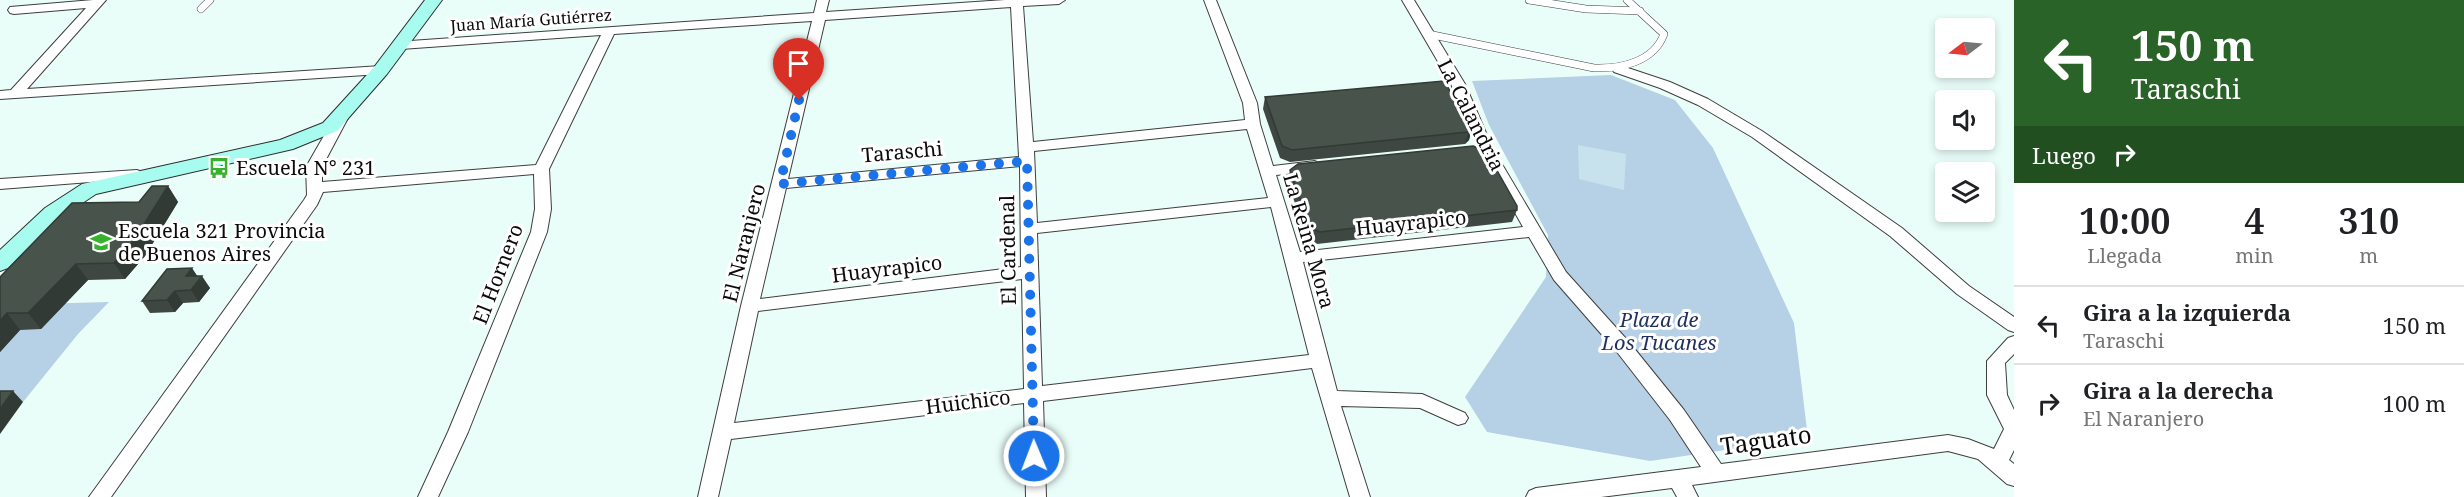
<!DOCTYPE html>
<html lang="es">
<head>
<meta charset="utf-8">
<style>
	body { margin:0; font-family:"Noto Serif",serif; background:#f2f2f2; color:#202124; height:100vh; display:flex; flex-direction:column; font-size:22px; white-space:nowrap }
	* { box-sizing:border-box; margin:0 }
	p { font-size:20px; color:#757577 }
	.icon { flex:none; width:33px; height:33px; fill:none; stroke:currentColor; stroke-width:2; stroke-linecap:round; stroke-linejoin:round }
	.map { position:relative; flex:1; overflow:hidden }
	.side { display:flex; flex-direction:column; background:#fff; width:450px }
	.side>* { flex:none }
	.banner { background:#2a6327; color:#fff; overflow:hidden }
	.needle { width:39px; rotate:254deg }
	.fabs { position:absolute; left:1935px; top:18px; display:grid; gap:12px }
	.fabs a { display:grid; place-items:center; width:60px; height:60px; border-radius:6px; background:#fff; box-shadow:0 3px 9px #0003; font-size:30px }
	.pin { position:absolute; display:grid; place-items:center; width:51px; height:51px; color:#fff; margin:-62px -26px; border-radius:50% 50% 50% 0; rotate:-45deg; box-shadow:0 0 6px #0007 }
	.pin .icon { rotate:45deg }
	.me { position:absolute; width:66px; margin:-33px; rotate:359deg; stroke-linejoin:round; filter:drop-shadow(0 0 4px #0008) }
	.turn { display:flex; align-items:center; gap:21px; height:126px; padding:0 18px; font-size:27px }
	.turn .icon { width:78px; height:78px; stroke-width:2.5 }
	.turn b { display:block; font-size:42px; line-height:51px }
	.then { display:flex; align-items:center; height:57px; padding:0 18px; background:#0003; gap:12px; font-size:22px }
	.eta { display:flex; justify-content:space-evenly; align-items:center; height:102px; text-align:center }
	.eta b { font-size:36px; font-weight:600; line-height:42px }
	ul { padding:0; list-style:none }
	li { display:flex; align-items:center; gap:18px; height:78px; padding:0 18px; border-top:2px solid #e0e0e0 }
	li div { flex:1 }
	li b { display:block; font-size:22px }
	li em { font-style:normal }
	main { display:flex; flex:1; min-height:0 }
	.map>svg:first-child { display:block }
</style>
</head>
<body>
<main>
<div class="map">
<svg width="2014" height="497" viewBox="0 0 2014 497">
	<rect width="100%" height="100%" fill="#eafef9"/>
	<!-- green -->
	<g fill="#b6d0e6">
		<polygon points="1611,75 1675,100 1713,148 1794,323 1808,438 1650,461 1487,432 1465,397 1546,277 1548,235 1489,125 1472,81"/>
		<polygon points="109,302 78,334 23,402 0,402 0,349 34,304"/>
	</g>
	<!-- pitch -->
	<polygon fill="#c7e2ed" points="1578,145 1626,154 1624,190 1579,179"/>
	<g fill="none" stroke-linecap="round" stroke-linejoin="round">
		<defs>
			<g id="lane">
				<polyline points="1529,0 1586,9 1640,11"/>
				<polyline points="201,9 210,0"/>
				<path d="M1428,34L1594,68C1620,69 1654,62 1664,34L1627,0"/>
			</g>
			<g id="street">
				<polygon points="93,0 106,0 27,89 381,66 388,70 381,74 0,99 0,91 11,90 86,8 14,14 10,13 8,10 10,7"/>
				<path d="M817,0H829L826,12L1005,0H1065L1059,4L1023,6L1033,142L1245,120L1243,103L1204,0H1216L1257,103L1260,124L1273,166L1315,161L1323,166L1315,171L1276,175L1300,252L1523,227L1479,149L1451,84L1402,0H1414L1465,84L1493,149L1566,272L1629,342L1684,410L1721,464L1948,435L1968,439L1994,449L2004,429L1987,395V361L2008,338L2014,336V354L2005,363L2007,395L2014,410V450L2009,460L2014,464V486L2007,484L1978,459L1948,451L1692,485L1698,497H1677L1672,488L1601,497H1526L1529,491L1536,488L1701,467L1670,420L1617,352L1554,280L1529,237L1303,262L1337,391L1422,394L1465,413L1468,418L1465,423L1458,425L1420,408L1341,406L1370,497H1350L1312,368L1043,401L1046,497H1026L1024,403L731,439L718,497H698L741,306L812,21L614,34L549,169L551,209L547,232L468,432L438,497H418L448,432L531,232L535,209L534,174L323,192L317,205L111,497H89L304,200L307,195L306,167L337,113L342,112L349,116L322,167V182L536,165L601,35L401,49L396,48L394,45L396,42L814,13ZM1011,7L1019,157L788,179L825,20ZM1247,129L1268,198L1037,223L1034,151ZM1020,166L1021,267L760,299L786,188ZM1271,207L1309,355L1042,386L1037,233ZM1022,279L1024,389L734,423L758,311Z"/>
				<polygon points="1619,65 1670,82 1708,99 1762,131 1902,228 1969,286 2014,317 2014,332 2008,330 1957,294 1890,236 1752,137 1698,105 1660,88 1614,72 1612,69 1614,66"/>
				<polygon points="137,170 142,172 145,175 142,178 0,189 0,179"/>
			</g>
			<polygon id="secondary" points="425,0 442,0 387,74 337,131 293,149 96,194 60,218 8,268 0,271 0,250 45,208 82,184 280,140 323,123 375,66"/>
		</defs>
		<!-- lane casing -->
		<use href="#lane" stroke="#3e3e3e" stroke-width="8"/>
		<!-- street casing -->
		<use href="#street" stroke="#3e3e3e" stroke-width="2"/>
		<!-- secondary casing -->
		<use href="#secondary" stroke="#2d2d2d" stroke-width="2"/>
		<!-- lane -->
		<use href="#lane" stroke="#fff" stroke-width="7"/>
		<!-- street -->
		<use href="#street" fill="#fff" fill-rule="evenodd"/>
		<!-- secondary -->
		<use href="#secondary" fill="#a8fbef" fill-rule="evenodd"/>
	</g>
	<!-- wall -->
	<g fill="#3e4741">
		<polygon points="1265,97 1472,128 1469,140 1465,144 1290,162 1280,158 1263,109"/>
		<polygon points="1290,170 1517,210 1512,222 1317,244 1307,240 1288,182"/>
		<polygon points="168,186 178,202 145,256 125,279 88,280 41,329 20,330 0,352 0,277"/>
		<polygon points="197,276 210,288 199,302 183,303 175,312 150,313 142,301"/>
	</g>
	<!-- shaded-wall -->
	<g fill="#323a35">
		<polygon points="1472,128 1469,140 1465,144 1468,132"/>
		<polygon points="168,186 178,202 145,256 125,279 114,263"/>
		<polygon points="76,264 88,280 41,329 28,313"/>
		<polygon points="192,268 200,280 202,276 210,288 199,302 191,290 186,276"/>
		<polygon points="175,291 183,303 175,312 167,300"/>
		<polygon points="7,313 20,330 0,352 0,321"/>
		<polygon points="13,391 23,402 0,434 0,409"/>
	</g>
	<!-- building -->
	<g fill="#48534c" stroke="#323a35" stroke-width="1.5">
		<polygon points="1444,81 1472,128 1468,132 1292,150 1282,146 1265,97"/>
		<polygon points="1473,146 1486,151 1517,206 1517,210 1320,232 1310,228 1290,170 1298,164"/>
		<polygon points="152,186 168,186 134,240 114,263 76,264 28,313 7,313 0,321 0,277 72,203 139,202"/>
		<polygon points="192,268 186,276 202,276 191,290 175,291 167,300 142,301 167,269"/>
		<polygon points="0,391 13,391 0,409"/>
	</g>
	<g fill="none" stroke-linecap="round" stroke-linejoin="round">
		<!-- route -->
		<polyline stroke="#1a73e8" stroke-width="10" stroke-dasharray="0 18" points="799,100 780,184 1027,161 1034,456"/>
	</g>
	<!-- icons -->
	<defs>
		<symbol id="bus-bare" viewBox="-9 -9 18 18"><path d="M-5-6H5V4H4V6H2V4H-2V6H-4V4H-5ZM-3.5-4V0h7V-4ZM-3.5 1.2v1.5H-2V1.2ZM2 1.2v1.5H3.5V1.2Z" fill="#36b32b" stroke="#fff" stroke-width="2.5" paint-order="stroke"/></symbol>
		<symbol id="school-bare" viewBox="-9 -9 18 18"><path d="M0-5L7-2L0 1L-7-2ZM-4 1L0 2.5L4 1V4Q0 6-4 4Z" fill="#36b32b" stroke="#fff" stroke-width="2.5" paint-order="stroke"/></symbol>
	</defs>
	<g fill-rule="evenodd">
		<use href="#bus-bare" x="204" y="153" width="30" height="30"/>
		<use href="#school-bare" x="86" y="227" width="30" height="30"/>
	</g>
	<g text-anchor="middle" stroke-width="6" stroke-linejoin="round" paint-order="stroke">
		<!-- far-street labels -->
		<g font-size="16" fill="#0b0b0b" stroke="#fff">
			<text transform="translate(531 20) rotate(-4)" y="6">Juan María Gutiérrez</text>
		</g>
		<!-- street labels -->
		<g font-size="20" fill="#0b0b0b" stroke="#fff">
			<text transform="translate(1471 115) rotate(63)" y="7">La Calandria</text>
			<text transform="translate(902 152) rotate(-5)" y="7">Taraschi</text>
			<text transform="translate(1411 223) rotate(-6)" y="7">Huayrapico</text>
			<text transform="translate(1309 241) rotate(74)" y="7">La Reina Mora</text>
			<text transform="translate(744 243) rotate(-76)" y="7">El Naranjero</text>
			<text transform="translate(1008 250) rotate(-91)" y="7">El Cardenal</text>
			<text transform="translate(887 269) rotate(-7)" y="7">Huayrapico</text>
			<text transform="translate(498 274) rotate(-69)" y="7">El Hornero</text>
			<text transform="translate(968 402) rotate(-7)" y="7">Huichico</text>
		</g>
		<!-- poi labels -->
		<g font-size="20" fill="#0b0b0b" stroke="#fff" text-anchor="start">
			<text x="236" y="175">Escuela N° 231</text>
			<text x="118" y="238">Escuela 321 Provincia<tspan x="118" dy="23">de Buenos Aires</tspan></text>
		</g>
		<!-- park labels -->
		<g font-size="20" font-style="italic" fill="#1f2f5e" stroke="#fff">
			<text x="1659" y="327">Plaza de<tspan x="1659" dy="23">Los Tucanes</tspan></text>
		</g>
		<!-- near-street labels -->
		<g font-size="24" fill="#0b0b0b" stroke="#fff">
			<text transform="translate(1766 441) rotate(-8)" y="8">Taguato</text>
		</g>
	</g>
</svg>
<div class="fabs">
<a><svg class="needle" viewBox="-14 -14 28 28"><path d="M0-13l5 13h-10z" fill="#e53935"/><path d="M0 13l5-13h-10z" fill="#757577"/></svg></a>
<a><svg class="icon" aria-label="sound" viewBox="0 0 24 24"><path d="M4 9h4l5-4v14l-5-4H4zM17 9q2 3 0 6"/></svg></a>
<a><svg class="icon" aria-label="layers" viewBox="0 0 24 24"><path d="M12 4l9 5-9 5-9-5zM3 14l9 5 9-5"/></svg></a>
</div>
<div class="pin" style="left:799px;top:100px;background:#d93025"><svg class="icon" aria-label="arrive" viewBox="0 0 24 24"><path d="M6 21V4h12l-3 4 3 4H6"/></svg></div>
<svg class="me" style="left:1034px;top:456px" viewBox="-20 -20 40 40"><circle r="17" fill="#1a73e8" stroke="#fff" stroke-width="3"/><path d="M0-11L8 9 0 5-8 9z" fill="#fff"/></svg>
</div>
<section class="side">
<div class="banner">
<div class="turn"><svg class="icon" aria-label="left" viewBox="0 0 24 24"><path d="M17 20v-9H6M10 6l-5 5 5 5"/></svg><div><b>150 m</b>Taraschi</div></div>
<div class="then">Luego<svg class="icon" aria-label="right" viewBox="0 0 24 24"><path d="M7 20v-9h11M14 6l5 5-5 5"/></svg></div>
</div>
<div class="eta">
<div><b>10:00</b><p>Llegada</p></div>
<div><b>4</b><p>min</p></div>
<div><b>310</b><p>m</p></div>
</div>
<ul>
<li><svg class="icon" aria-label="left" viewBox="0 0 24 24"><path d="M17 20v-9H6M10 6l-5 5 5 5"/></svg><div><b>Gira a la izquierda</b><p>Taraschi</p></div><em>150 m</em></li>
<li><svg class="icon" aria-label="right" viewBox="0 0 24 24"><path d="M7 20v-9h11M14 6l5 5-5 5"/></svg><div><b>Gira a la derecha</b><p>El Naranjero</p></div><em>100 m</em></li>
</ul>
</section>
</main>
</body>
</html>
